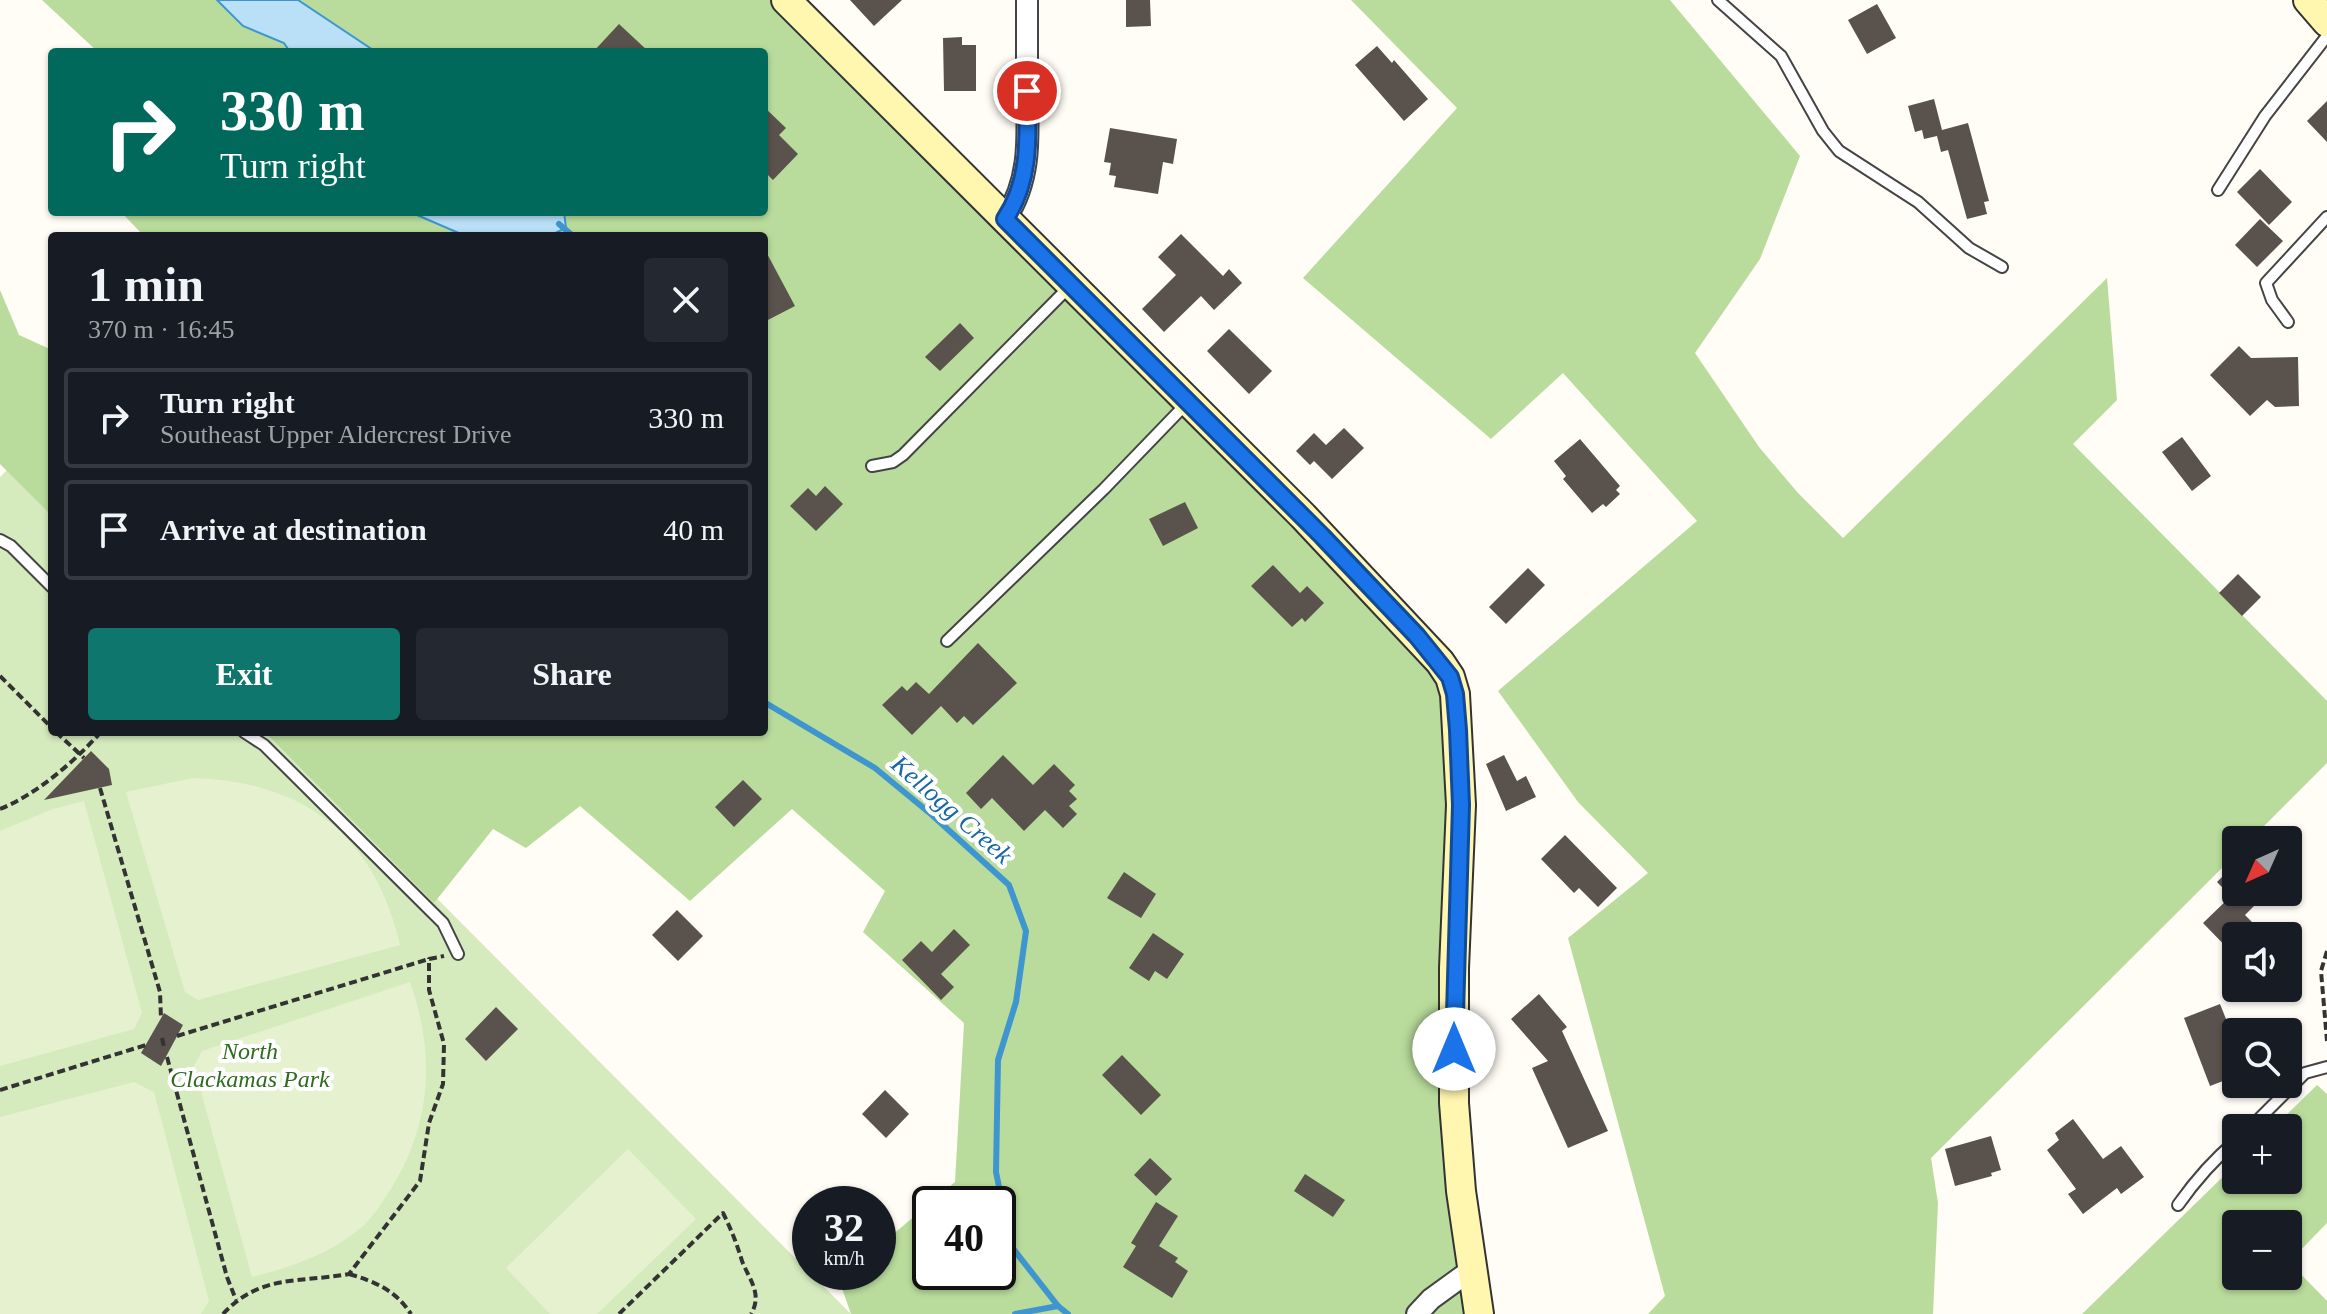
<!DOCTYPE html>
<html lang="en">
<head>
<meta charset="utf-8">
<style>
	body { margin:0; font-family:Georgia,serif; background:#242831; color:#f1f3f6; height:100vh; display:flex; flex-direction:column; font-size:30px; white-space:nowrap }
	* { box-sizing:border-box; margin:0 }
	p { font-size:26px; color:#9ea1a6 }
	.icon { flex:none; width:44px; height:44px; fill:none; stroke:currentColor; stroke-width:2; stroke-linecap:round; stroke-linejoin:round }
	.map { position:relative; flex:1; overflow:hidden }
	.side { position:absolute; left:48px; top:232px; width:720px; height:504px; display:flex; flex-direction:column; background:#171b24; border-radius:8px; box-shadow:0 2px 6px #0004 }
	.side>* { flex:none }
	.guide { position:absolute; left:48px; top:48px; width:720px; height:168px; border-radius:8px; box-shadow:0 2px 6px #0004; background:#00695c; color:#fff; overflow:hidden }
	.needle { width:52px; rotate:225deg }
	.buttons { position:absolute; left:2222px; top:826px; display:grid; gap:16px }
	.buttons a { display:grid; place-items:center; width:80px; height:80px; border-radius:8px; background:#171b24; box-shadow:0 2px 6px #0004; font-size:40px }
	.speed { position:absolute; left:792px; top:1186px; display:flex; gap:16px; font-size:40px; font-weight:700; text-align:center }
	.speed>* { display:grid; place-content:center; width:104px; height:104px; border-radius:50%; background:#171b24; box-shadow:0 2px 6px #0004; line-height:1 }
	.speed small { font-size:20px; font-weight:400 }
	.speed .limit { border:4px solid #111; border-radius:12px; background:#fff; color:#111 }
	.pin { position:absolute; display:grid; place-items:center; width:68px; height:68px; color:#fff; margin:-34px; border:4px solid #fff; border-radius:50%; box-shadow:0 2px 8px #0007 }
	.me { position:absolute; width:88px; margin:-44px; rotate:0deg; stroke-linejoin:round; filter:drop-shadow(0 0 6px #0008) }
	.turn { display:flex; align-items:center; gap:28px; height:168px; padding:0 40px; font-size:36px }
	.turn .icon { width:104px; height:104px; stroke-width:2.5 }
	.turn b { display:block; font-size:56px; line-height:68px }
	.round { display:grid; place-items:center; flex:none; width:84px; height:84px; border-radius:8px; background:#242831 }
	.overview { display:flex; align-items:center; justify-content:space-between; height:136px; padding:0 40px }
	h1 { font-size:48px; font-weight:800; line-height:60px }
	.action { display:flex; gap:16px; margin-top:auto; padding:16px 40px }
	.action a { flex:1; height:92px; border-radius:8px; background:#0f766e; color:#fff; font-size:32px; font-weight:800; line-height:92px; text-align:center }
	.action a+a { background:#242831; color:#f1f3f6 }
	ul { padding:0; list-style:none }
	li { display:flex; align-items:center; gap:24px; height:100px; margin:0 16px 12px; padding:0 24px; border:4px solid #363941; border-radius:8px }
	li div { flex:1 }
	li b { display:block; font-size:30px }
	li em { font-style:normal }
	.map>svg:first-child { display:block }
</style>
</head>
<body>
<div class="map">
<svg width="2327" height="1314" viewBox="0 0 2327 1314">
	<rect width="100%" height="100%" fill="#fffdf5"/>
	<!-- green -->
	<polygon fill="#d5ebbd" points="8,469 52,513 52,732 271,732 851,1314 0,1314 0,477"/>
	<!-- forest -->
	<g fill="#b9dc9c" fill-rule="evenodd">
		<path d="M42,0H778L1431,662L1447,692L1444,1108L1477,1314H851L839,1280L848,1272H878V1247L955,1182L964,1023L863,932L885,891L792,809L690,901L580,806L526,848L493,829L434,903L265,732H764V236H144L121,212H764V52H98ZM930,1204H998V1272H930Z"/>
		<polygon points="1351,0 1670,0 1800,156 1760,259 1695,353 1759,447 1798,493 1843,538 2107,278 2117,400 2073,444 2327,701 2327,763 2250,840 2236,840 2236,854 1931,1158 1938,1203 1933,1314 1648,1314 1665,1296 1568,938 1648,873 1578,802 1498,691 1697,521 1563,373 1491,439 1303,278 1457,108"/>
		<polygon points="0,290 19,335 52,350 52,516 0,464"/>
		<path d="M2317,1085L2327,1094V1223L2289,1262L2327,1301V1314H2082L2236,1164V1180H2288V1128H2273ZM2236,1224H2288V1276H2236Z"/>
	</g>
	<!-- pitch -->
	<g fill="#e6f2cf">
		<path d="M193,778C305,782 374,835 400,945L198,1000L185,992L126,792Z"/>
		<polygon points="84,801 142,1013 134,1029 0,1066 0,831 53,809"/>
		<path d="M410,982C435,1053 432,1122 392,1187C383,1201 374,1216 362,1227C330,1254 292,1267 252,1277L194,1066L202,1051Z"/>
		<polygon points="134,1082 154,1092 209,1301 201,1314 0,1314 0,1117"/>
		<polygon points="628,1149 696,1219 597,1314 550,1314 506,1268"/>
	</g>
	<!-- water -->
	<g fill="#b9e0f7" stroke="#3f96cf" stroke-width="2">
		<polygon points="217,0 298,0 376,52 290,52 284,43 243,26"/>
		<polygon points="410,212 564,212 566,228 549,236 481,236 461,234"/>
	</g>
	<g fill="none" stroke-linecap="round" stroke-linejoin="round">
		<!-- stream -->
		<g stroke="#3f96cf" stroke-width="6">
			<polyline points="559,224 573,236"/>
			<polyline points="764,702 875,768 932,815 1009,885 1026,931 1016,1002 998,1060 996,1172 1011,1246 1058,1306 1068,1314"/>
			<polyline points="1015,1314 1058,1306"/>
		</g>
	</g>
	<!-- building -->
	<g fill="#5a524d">
		<polygon points="850,0 902,0 874,26"/>
		<polygon points="1126,0 1150,0 1151,26 1126,27"/>
		<polygon points="1877,4 1896,38 1867,54 1848,20"/>
		<polygon points="619,24 649,52 593,52"/>
		<polygon points="962,37 962,45 976,45 976,91 944,91 943,38"/>
		<polygon points="1377,46 1392,63 1394,60 1428,99 1404,121 1355,65"/>
		<polygon points="1934,99 1942,130 1968,123 1989,201 1984,202 1987,214 1967,219 1948,150 1941,152 1937,136 1924,139 1922,130 1915,132 1908,106"/>
		<polygon points="2327,101 2327,142 2307,121"/>
		<polygon points="764,107 786,128 779,135 798,154 773,180 764,171"/>
		<polygon points="1110,128 1177,139 1173,164 1163,162 1158,194 1114,187 1116,176 1109,175 1111,163 1104,162"/>
		<polygon points="2260,169 2292,202 2269,225 2237,192"/>
		<polygon points="2260,219 2283,241 2257,267 2235,245"/>
		<polygon points="1181,234 1223,276 1229,269 1242,283 1214,310 1201,296 1164,332 1142,309 1176,275 1158,257"/>
		<polygon points="764,248 795,306 764,322"/>
		<polygon points="960,323 974,338 940,371 925,357"/>
		<polygon points="1229,329 1272,371 1249,394 1207,351"/>
		<polygon points="2239,346 2251,358 2298,357 2299,406 2275,407 2267,400 2250,416 2210,375"/>
		<polygon points="1344,428 1364,448 1332,479 1314,461 1310,465 1296,451 1314,433 1326,445"/>
		<polygon points="2182,437 2211,476 2192,491 2162,452"/>
		<polygon points="1580,439 1620,486 1616,490 1620,494 1606,507 1603,504 1592,513 1563,479 1566,476 1554,461"/>
		<polygon points="825,486 843,504 816,531 790,506 808,488 816,496"/>
		<polygon points="1185,502 1198,528 1163,546 1149,519"/>
		<polygon points="1273,565 1300,593 1307,586 1324,603 1305,622 1302,618 1292,627 1251,586"/>
		<polygon points="1528,568 1545,585 1506,624 1489,607"/>
		<polygon points="2238,574 2261,597 2242,616 2219,593"/>
		<polygon points="978,643 1017,683 973,725 964,716 957,723 941,706 912,735 882,705 902,686 907,691 916,682 929,694"/>
		<polygon points="91,751 109,769 112,785 44,800"/>
		<polygon points="1003,755 1033,785 1054,764 1075,785 1069,791 1077,799 1069,806 1077,814 1063,828 1045,810 1024,831 992,798 981,809 966,793"/>
		<polygon points="1504,755 1517,781 1526,776 1536,797 1506,811 1486,764"/>
		<polygon points="743,780 762,799 734,827 715,807"/>
		<polygon points="1565,835 1617,888 1598,907 1579,888 1574,893 1541,859"/>
		<polygon points="2236,863 2236,892 2268,892 2245,915 2258,928 2250,936 2236,936 2236,957 2203,923 2231,896 2217,882"/>
		<polygon points="1124,872 1156,894 1141,918 1107,898"/>
		<polygon points="677,910 703,936 678,961 652,935"/>
		<polygon points="954,929 970,945 941,974 954,987 941,1000 902,960 921,941 932,952"/>
		<polygon points="1153,933 1184,954 1167,979 1155,971 1149,981 1129,968"/>
		<polygon points="1539,994 1567,1027 1562,1031 1608,1131 1568,1148 1532,1068 1548,1061 1511,1019"/>
		<polygon points="2220,1004 2236,1044 2236,1076 2210,1086 2184,1018"/>
		<polygon points="496,1007 518,1029 486,1061 465,1039"/>
		<polygon points="164,1013 183,1025 161,1066 141,1053"/>
		<polygon points="1122,1055 1161,1095 1141,1115 1102,1075"/>
		<polygon points="885,1090 909,1114 886,1138 862,1114"/>
		<polygon points="2073,1119 2103,1159 2121,1146 2144,1177 2121,1194 2117,1188 2083,1214 2068,1194 2076,1189 2047,1150 2059,1140 2055,1133"/>
		<polygon points="1991,1136 2001,1170 1991,1173 1992,1176 1955,1186 1945,1149"/>
		<polygon points="1150,1158 1172,1179 1156,1196 1134,1175"/>
		<polygon points="1305,1174 1345,1200 1333,1217 1294,1191"/>
		<polygon points="1156,1202 1178,1216 1159,1246 1178,1258 1175,1262 1188,1271 1172,1298 1123,1267 1136,1246 1131,1243"/>
	</g>
	<g fill="none" stroke-linecap="round" stroke-linejoin="round">
		<defs>
			<g id="lane">
				<polyline points="1718,0 1781,56 1823,131 1839,151 1918,202 1969,248 2002,267"/>
				<polyline points="2218,190 2265,116 2327,36"/>
				<polyline points="2288,322 2272,300 2266,283 2327,217"/>
				<polyline points="872,466 893,462 903,455 1070,286"/>
				<polyline points="0,540 11,546 52,587"/>
				<polyline points="947,641 1104,489 1187,403"/>
				<polyline points="244,732 264,745 443,923 458,954"/>
				<polyline points="2250,1128 2305,1073 2327,1067"/>
				<path d="M2178,1205C2195,1181 2213,1160 2236,1141"/>
			</g>
			<g id="street">
				<path d="M1005,219C1031,180 1028,138 1027,93C1027,62 1027,31 1027,0"/>
				<polyline points="1417,1314 1431,1299 1471,1270"/>
			</g>
			<g id="secondary">
				<polyline points="786,0 1303,516 1440,662 1450,677 1455,694 1461,805 1454,968 1454,1103 1461,1191 1479,1314"/>
				<polyline points="2308,0 2327,22"/>
			</g>
		</defs>
		<!-- lane casing -->
		<use href="#lane" stroke="#444" stroke-width="14"/>
		<!-- street casing -->
		<use href="#street" stroke="#444" stroke-width="24"/>
		<!-- secondary casing -->
		<use href="#secondary" stroke="#333" stroke-width="32"/>
		<!-- path -->
		<g stroke="#333" stroke-width="4" stroke-dasharray="8 4" stroke-linecap="butt">
			<polyline points="0,676 52,728"/>
			<polyline points="56,732 84,758"/>
			<polyline points="100,788 160,992 161,1018"/>
			<path d="M0,809C37,794 74,762 101,732"/>
			<polyline points="2327,951 2321,971 2327,1041"/>
			<polyline points="177,1036 429,959"/>
			<polyline points="162,1038 164,1047"/>
			<polyline points="167,1057 227,1277 236,1300"/>
			<polyline points="0,1090 146,1045"/>
			<path d="M349,1274C376,1282 395,1290 411,1314"/>
			<path d="M223,1314C260,1274 299,1283 349,1274L420,1181L429,1123L443,1084L444,1044L429,990V959L444,956"/>
			<path d="M619,1314L723,1213C731,1229 737,1244 742,1261C749,1279 763,1294 751,1314"/>
		</g>
		<!-- lane -->
		<use href="#lane" stroke="#fff" stroke-width="10"/>
		<!-- street -->
		<use href="#street" stroke="#fff" stroke-width="20"/>
		<!-- secondary -->
		<use href="#secondary" stroke="#fff6b0" stroke-width="28"/>
	</g>
	<g fill="none" stroke-linecap="round" stroke-linejoin="round">
		<defs>
			<path id="route" d="M1027,91C1028,136 1031,180 1005,219L1322,536L1417,636L1450,677L1455,694L1458,730L1461,805L1454,1049"/>
		</defs>
		<!-- route casing -->
		<use href="#route" stroke="#114b97" stroke-width="20"/>
		<!-- route -->
		<use href="#route" stroke="#1a73e8" stroke-width="14"/>
	</g>
	<g text-anchor="middle" stroke-width="8" stroke-linejoin="round" paint-order="stroke">
		<!-- park labels -->
		<g font-size="24" font-style="italic" fill="#2f6b1f" stroke="#fff">
			<text x="250" y="1059">North<tspan x="250" dy="28">Clackamas Park</tspan></text>
		</g>
		<!-- water labels -->
		<g font-size="26" font-style="italic" fill="#1768a6" stroke="#fff">
			<text transform="translate(952 809) rotate(41)" y="9">Kellogg Creek</text>
		</g>
	</g>
</svg>
<div class="buttons">
<a><svg class="needle" viewBox="-14 -14 28 28"><path d="M0-13l5 13h-10z" fill="#e53935"/><path d="M0 13l5-13h-10z" fill="#9ea1a6"/></svg></a>
<a><svg class="icon" aria-label="sound" viewBox="0 0 24 24"><path d="M4 9h4l5-4v14l-5-4H4zM17 9q2 3 0 6"/></svg></a>
<a><svg class="icon" aria-label="search" viewBox="0 0 24 24"><circle cx="10" cy="10" r="6"/><path d="M15 15l6 6"/></svg></a>
<a>+</a>
<a>−</a>
</div>
<div class="speed"><div>32<small>km/h</small></div><div class="limit">40</div></div>
<div class="pin" style="left:1027px;top:91px;background:#d93025"><svg class="icon" aria-label="arrive" viewBox="0 0 24 24"><path d="M6 21V4h12l-3 4 3 4H6"/></svg></div>
<svg class="me" style="left:1454px;top:1049px" viewBox="-20 -20 40 40"><circle r="19" fill="#fff"/><path d="M0-13L10 11 0 6-10 11z" fill="#1a73e8"/></svg>
<div class="guide">
<div class="turn"><svg class="icon" aria-label="right" viewBox="0 0 24 24"><path d="M7 20v-9h11M14 6l5 5-5 5"/></svg><div><b>330 m</b>Turn right</div></div>
</div>
<section class="side">
<div class="overview"><div><h1>1 min</h1><p>370 m · 16:45</p></div><a class="round"><svg class="icon" aria-label="close" viewBox="0 0 24 24"><path d="M6 6l12 12M18 6L6 18"/></svg></a></div>
<ul>
<li><svg class="icon" aria-label="right" viewBox="0 0 24 24"><path d="M7 20v-9h11M14 6l5 5-5 5"/></svg><div><b>Turn right</b><p>Southeast Upper Aldercrest Drive</p></div><em>330 m</em></li>
<li><svg class="icon" aria-label="arrive" viewBox="0 0 24 24"><path d="M6 21V4h12l-3 4 3 4H6"/></svg><div><b>Arrive at destination</b></div><em>40 m</em></li>
</ul>
<div class="action"><a>Exit</a><a>Share</a></div>
</section>
</div>
</body>
</html>
